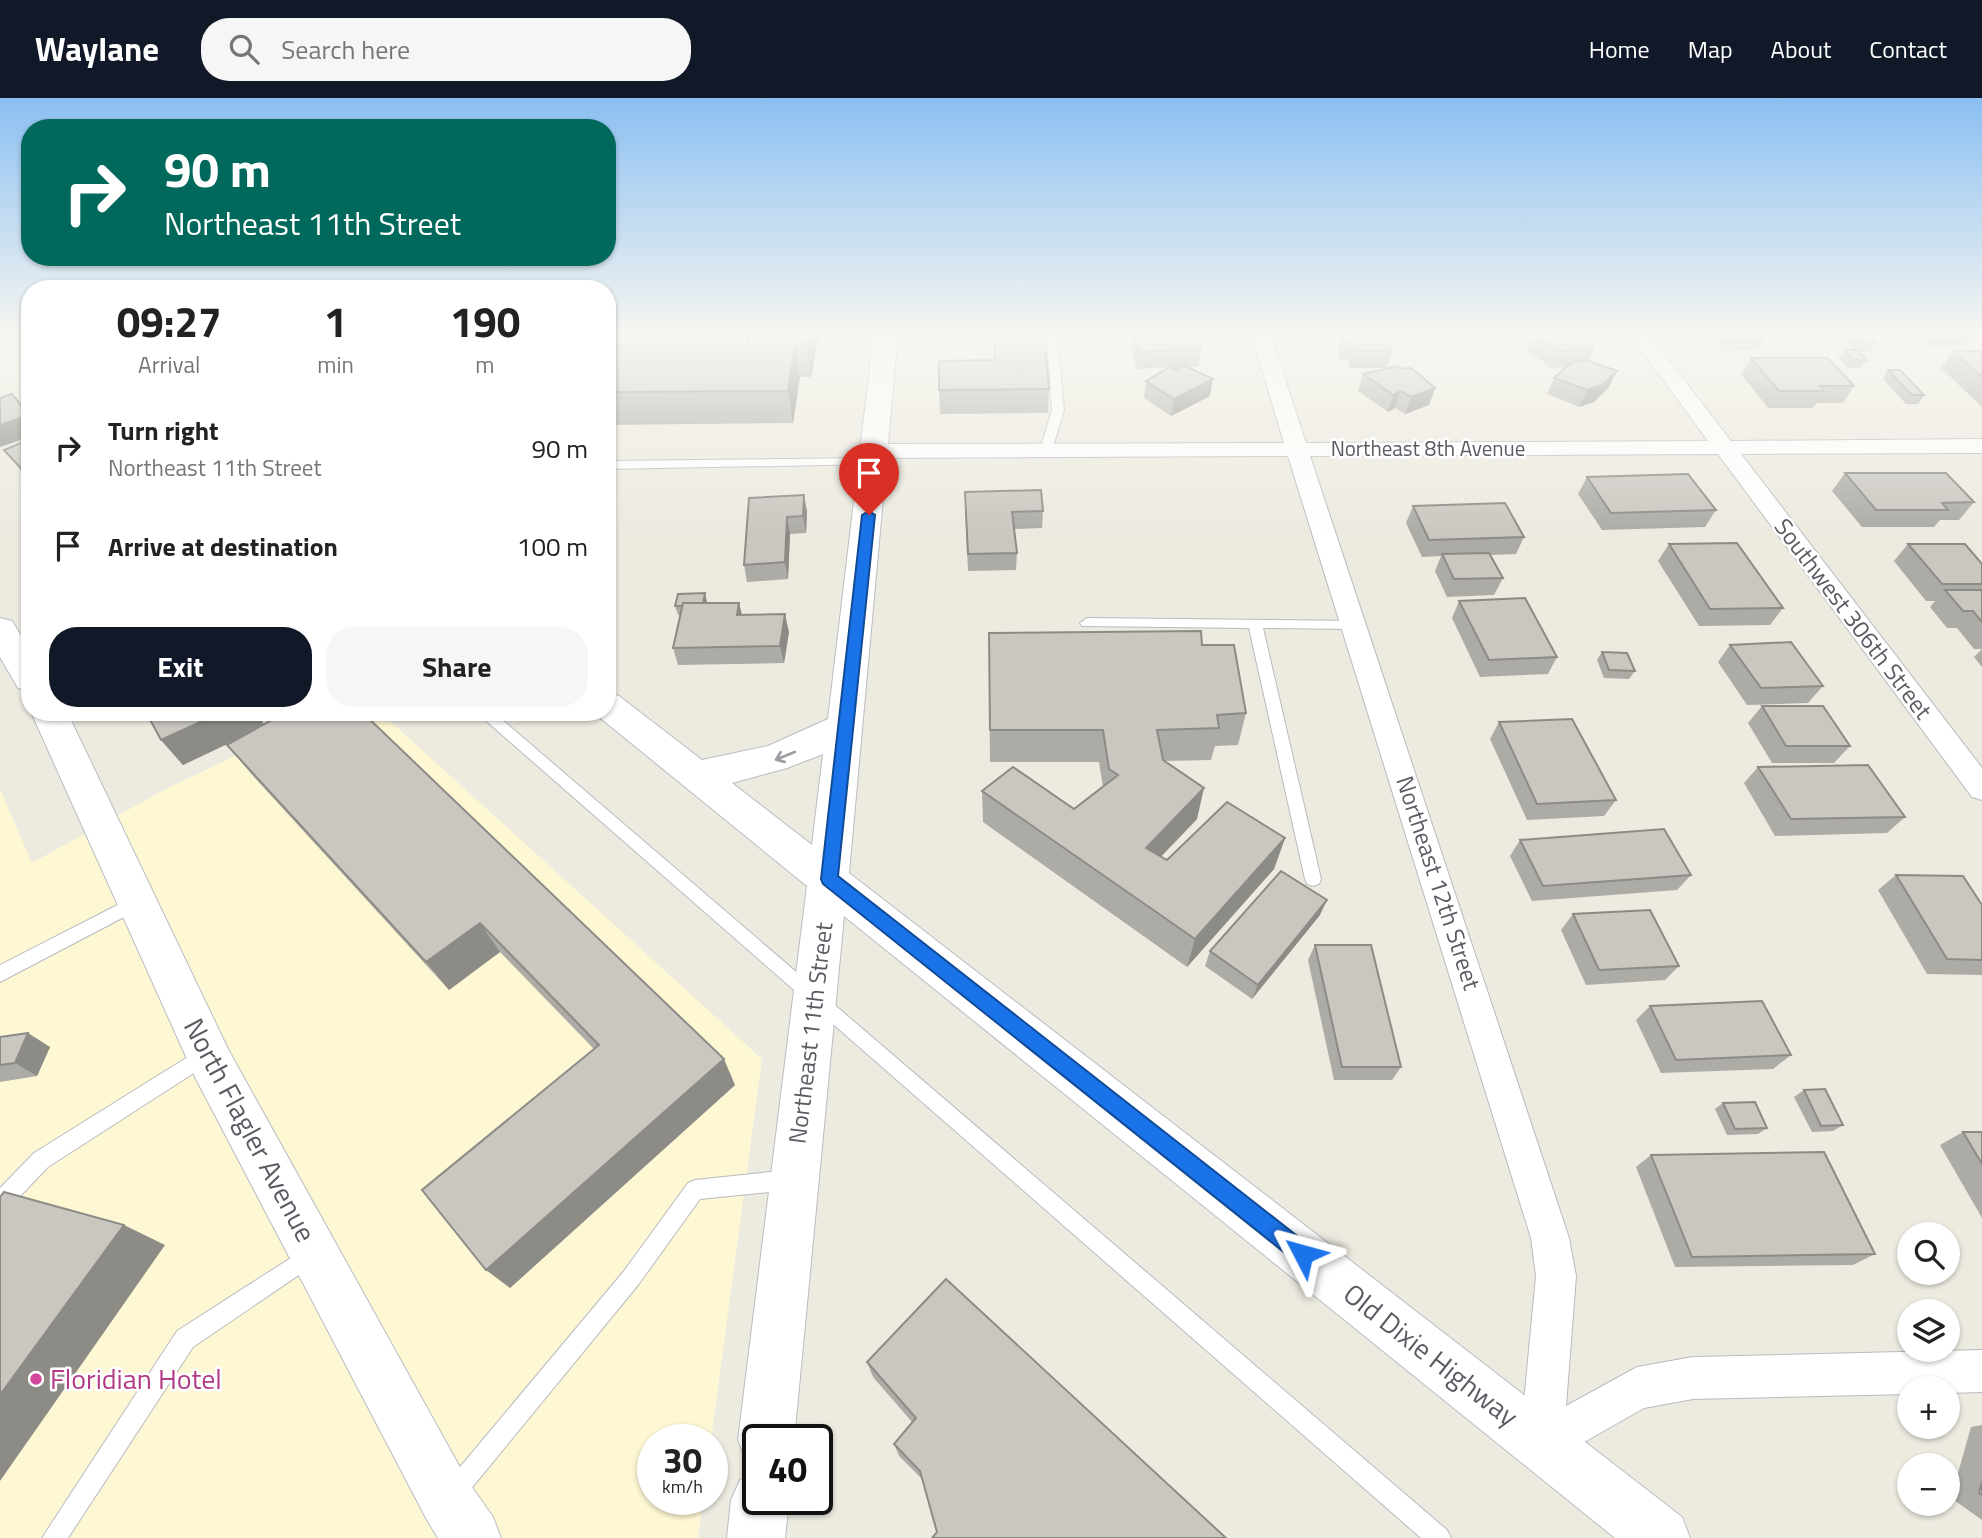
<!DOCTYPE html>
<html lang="en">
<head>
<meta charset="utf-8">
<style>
	body { margin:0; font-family:"Titillium Web",sans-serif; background:#f6f6f6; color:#222; height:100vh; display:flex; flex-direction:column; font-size:26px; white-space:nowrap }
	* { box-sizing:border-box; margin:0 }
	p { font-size:23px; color:#767676 }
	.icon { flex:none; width:38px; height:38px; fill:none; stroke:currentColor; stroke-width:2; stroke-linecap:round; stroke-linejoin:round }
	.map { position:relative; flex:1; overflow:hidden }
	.details { position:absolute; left:21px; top:182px; width:595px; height:441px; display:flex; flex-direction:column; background:#fff; border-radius:28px; box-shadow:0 2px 5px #0004 }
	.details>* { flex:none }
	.guide { position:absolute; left:21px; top:21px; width:595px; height:147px; border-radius:28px; box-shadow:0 2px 5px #0004; background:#00695c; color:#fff; overflow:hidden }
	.buttons { position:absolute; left:1897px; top:1124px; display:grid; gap:14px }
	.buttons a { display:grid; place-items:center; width:63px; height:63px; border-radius:50%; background:#fff; box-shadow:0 2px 5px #0004; font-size:35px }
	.speed { position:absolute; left:637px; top:1326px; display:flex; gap:14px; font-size:35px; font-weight:700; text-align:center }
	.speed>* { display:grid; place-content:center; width:91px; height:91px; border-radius:50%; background:#fff; box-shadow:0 2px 5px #0004; line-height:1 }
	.speed small { font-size:18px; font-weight:400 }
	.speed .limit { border:4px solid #111; border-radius:10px; background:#fff; color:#111 }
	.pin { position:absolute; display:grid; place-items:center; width:60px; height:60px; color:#fff; margin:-72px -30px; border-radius:50% 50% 50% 0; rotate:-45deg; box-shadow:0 0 7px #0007 }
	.pin .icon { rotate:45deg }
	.me { position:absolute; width:77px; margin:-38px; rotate:309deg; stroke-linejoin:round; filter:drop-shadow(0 0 5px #0008) }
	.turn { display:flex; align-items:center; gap:24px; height:147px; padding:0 28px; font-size:32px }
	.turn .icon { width:91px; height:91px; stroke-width:2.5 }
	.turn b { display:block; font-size:49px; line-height:60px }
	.eta { display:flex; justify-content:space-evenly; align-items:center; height:119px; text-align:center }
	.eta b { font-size:42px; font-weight:700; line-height:49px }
	.primary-button { display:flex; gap:14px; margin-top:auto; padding:14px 28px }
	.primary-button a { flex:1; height:80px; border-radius:28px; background:#111827; color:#fff; font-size:28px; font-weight:700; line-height:80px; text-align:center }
	.primary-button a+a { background:#f6f6f6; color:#222 }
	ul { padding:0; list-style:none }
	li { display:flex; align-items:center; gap:21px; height:98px; padding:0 28px }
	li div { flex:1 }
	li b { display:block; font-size:26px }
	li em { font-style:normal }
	header { display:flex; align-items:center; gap:42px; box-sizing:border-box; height:98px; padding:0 35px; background:#111827; color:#fff }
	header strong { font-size:33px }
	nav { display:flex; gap:38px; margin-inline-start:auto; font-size:24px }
	.search { width:490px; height:63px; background:#f6f6f6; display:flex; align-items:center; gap:18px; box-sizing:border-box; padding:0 24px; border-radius:28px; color:#767676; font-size:26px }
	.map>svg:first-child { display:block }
</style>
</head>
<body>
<header>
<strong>Waylane</strong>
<div class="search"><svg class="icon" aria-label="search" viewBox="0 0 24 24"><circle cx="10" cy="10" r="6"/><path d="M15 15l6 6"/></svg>Search here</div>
<nav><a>Home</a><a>Map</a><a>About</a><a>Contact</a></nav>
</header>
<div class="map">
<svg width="1982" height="1440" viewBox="0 0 1982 1440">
	<rect width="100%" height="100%" fill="#edebe0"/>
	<!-- commercial -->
	<polygon fill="#fef7d4" points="326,614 380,614 762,961 711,1342 653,1342 653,1402 703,1402 698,1440 0,1440 0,691 32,765 162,693"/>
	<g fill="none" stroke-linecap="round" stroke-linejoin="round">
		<defs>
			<g id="lane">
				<polygon points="1047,235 1057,235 1064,312 1052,352 1046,355 1040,352 1052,312"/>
				<polygon points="874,360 878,362 878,366 607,371 607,363"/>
				<polygon points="1087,520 1360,523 1362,526 1355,531 1263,530 1321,781 1319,786 1313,788 1307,786 1305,781 1249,530 1082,528 1080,525"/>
				<polygon points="476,614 493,614 1447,1432 1451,1440 1421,1440"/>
				<polygon points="137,797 143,799 145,804 143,809 0,884 0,867"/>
				<polygon points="207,947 214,950 216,956 214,962 48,1069 7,1112 0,1115 0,1090 34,1055"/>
				<polygon points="789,1072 796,1075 799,1082 796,1089 789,1092 700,1101 638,1187 461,1403 453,1407 445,1403 441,1395 445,1387 624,1173 688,1085 695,1082"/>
				<polygon points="311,1147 318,1150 321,1157 318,1164 193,1249 68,1440 42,1440 177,1233"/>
			</g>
			<polygon id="street" points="1251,235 1270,235 1306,345 1708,343 1629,235 1648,235 1731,343 1982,341 1982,355 1741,356 1982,670 1982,702 1972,699 1718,356 1310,358 1569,1140 1576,1178 1566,1308 1637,1269 1693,1259 1982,1252 1982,1294 1948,1295 1948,1290 1909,1290 1909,1296 1693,1301 1644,1310 1542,1368 1527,1361 1520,1346 1536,1178 1531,1140 1288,358 875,360 867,358 864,353 867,348 875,346 1284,345"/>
			<g id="secondary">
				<path d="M874,235H898L849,775L1682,1419L1690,1440H1615L844,818L794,1342H758V1367L746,1362L738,1342L807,788L593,614H607V594L619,598L702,662L768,648L828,621ZM823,656L812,747L732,685L787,670Z"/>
				<polygon points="0,520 12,523 30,552 30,593 18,590 0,559"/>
				<polygon points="31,614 67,614 228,951 467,1382 493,1419 501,1440 438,1440 427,1422 196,981"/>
				<polygon points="758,1374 758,1402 789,1402 785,1440 727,1440 731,1402 740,1382"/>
			</g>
		</defs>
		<!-- lane casing -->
		<use href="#lane" stroke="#b8bac0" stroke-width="2"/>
		<!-- street casing -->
		<use href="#street" stroke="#b8bac0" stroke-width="2"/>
		<!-- secondary casing -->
		<use href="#secondary" stroke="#b9bcc3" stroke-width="2"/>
		<!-- lane -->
		<use href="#lane" fill="#fff" fill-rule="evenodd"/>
		<!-- street -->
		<use href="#street" fill="#fff" fill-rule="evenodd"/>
		<!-- secondary -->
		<use href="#secondary" fill="#fff" fill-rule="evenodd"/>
	</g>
	<!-- wall -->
	<g fill="#adaba5">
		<polygon points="750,235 819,235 811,279 800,279 793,325 607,327 607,248 747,247"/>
		<polygon points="993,235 1044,235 1049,291 1048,315 940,316 939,292 994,262"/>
		<polygon points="1126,235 1195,235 1201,251 1199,268 1187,269 1210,298 1171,318 1144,300 1146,283 1169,269 1137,271 1131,250 1132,235"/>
		<polygon points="1336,235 1386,235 1391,242 1389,248 1392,253 1387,270 1350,270 1348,262 1340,261 1337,251 1341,235"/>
		<polygon points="1533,235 1583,235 1593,252 1588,263 1609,289 1594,304 1579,309 1547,296 1554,280 1566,269 1551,270 1539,260 1530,258 1527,250"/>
		<polygon points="1706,235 1766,235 1767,236 1758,252 1722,253"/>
		<polygon points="1847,235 1864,235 1876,245 1870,254 1859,254 1867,262 1861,270 1848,270 1838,260 1844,252 1854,252 1843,241"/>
		<polygon points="1914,235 1975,235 1965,248 1928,248"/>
		<polygon points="1953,253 1982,253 1982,309 1941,270"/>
		<polygon points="1751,260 1854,288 1843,305 1817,305 1813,310 1768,310 1741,276"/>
		<polygon points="1402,271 1435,290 1429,307 1405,316 1395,310 1388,314 1358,293 1363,276"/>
		<polygon points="1888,272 1924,297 1918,306 1906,306 1883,281"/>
		<polygon points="30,341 30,383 4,352"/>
		<polygon points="1845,375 1974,404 1959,422 1940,422 1934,429 1862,429 1832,393"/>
		<polygon points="1587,379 1716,412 1705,429 1602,432 1578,396"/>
		<polygon points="804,397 807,414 806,435 790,436 788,481 747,484 744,467"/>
		<polygon points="1413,408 1524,439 1516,456 1491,457 1503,480 1494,497 1447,499 1435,473 1441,458 1422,459 1406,425"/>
		<polygon points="965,411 1043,413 1042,430 1014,431 1017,455 1016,472 968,473"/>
		<polygon points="1669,446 1783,510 1770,527 1699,528 1658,463"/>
		<polygon points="1908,446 1982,466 1982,569 1974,559 1982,551 1974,551 1957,530 1947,530 1930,509 1935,503 1926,503 1894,463"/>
		<polygon points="705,495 707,505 739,505 742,517 789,534 784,565 678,567 673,550 680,517 678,517 675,508"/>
		<polygon points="1459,503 1557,559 1548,576 1480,579 1452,520"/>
		<polygon points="1202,547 1246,615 1238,647 1215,648 1211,662 1165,663 1197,721 1161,759 1167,762 1285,740 1274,771 1187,869 983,724 982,693 1074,711 1103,689 1099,664 990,664 989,568"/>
		<polygon points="1730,547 1823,588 1808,605 1747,607 1718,564"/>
		<polygon points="1602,554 1635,573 1629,581 1604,580 1597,562"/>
		<polygon points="1762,608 1850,648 1834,665 1772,665 1748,625"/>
		<polygon points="146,614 256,614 264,626 735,987 510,1190 594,951 500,854 449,892 254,679 227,647 242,639 183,667 161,642"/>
		<polygon points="1499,624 1616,702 1604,718 1527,722 1490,641"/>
		<polygon points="1758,669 1905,719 1887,735 1775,738 1744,685"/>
		<polygon points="1520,742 1691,777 1677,792 1532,803 1510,758"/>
		<polygon points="1896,777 1982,807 1982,877 1927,876 1878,792"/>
		<polygon points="1573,816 1679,868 1665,882 1586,887 1561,832"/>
		<polygon points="1320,817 1252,901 1205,868 1210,853"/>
		<polygon points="1315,847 1401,969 1392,982 1334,982 1308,862"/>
		<polygon points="1650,908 1791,957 1773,971 1661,975 1636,922"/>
		<polygon points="0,939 50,949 37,978 0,984"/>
		<polygon points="1804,992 1843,1027 1833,1033 1812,1034 1794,999"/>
		<polygon points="1723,1005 1767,1030 1758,1036 1727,1037 1715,1011"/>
		<polygon points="1963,1034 1982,1034 1982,1120 1940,1047"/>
		<polygon points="1651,1057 1875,1156 1853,1167 1675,1169 1636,1069"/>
		<polygon points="867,1264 1226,1440 937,1434 922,1381 899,1358 894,1346 912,1324 873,1279"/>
		<polygon points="1982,1327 1982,1422 1951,1400 1971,1329"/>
	</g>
	<!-- shaded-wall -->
	<g fill="#8d8b86">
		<polygon points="809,235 819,235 811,279 806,248"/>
		<polygon points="795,247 800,279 793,325 788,293"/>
		<polygon points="1617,273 1609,289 1594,304 1579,309 1587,292"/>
		<polygon points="1213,281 1210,298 1171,318 1174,301"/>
		<polygon points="1435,290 1429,307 1405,316 1411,299"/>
		<polygon points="1400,293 1395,310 1388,314 1393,297"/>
		<polygon points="12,296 30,319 30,339 0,349 0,327"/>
		<polygon points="804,397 807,414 806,435 803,418"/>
		<polygon points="787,419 790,436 788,481 785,464"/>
		<polygon points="705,495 707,504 705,516 703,507"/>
		<polygon points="739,505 743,522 737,517"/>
		<polygon points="785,516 789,534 784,565 780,548"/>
		<polygon points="222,614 256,614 265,628 183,667 161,642"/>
		<polygon points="1204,690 1197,721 1140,780 1146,750"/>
		<polygon points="1285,740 1274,771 1187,869 1195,841"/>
		<polygon points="1327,802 1320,817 1252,901 1258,887"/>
		<polygon points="480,825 500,854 449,892 426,864"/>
		<polygon points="28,935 50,949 37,978 15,965"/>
		<polygon points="724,961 735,987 510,1190 486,1172"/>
		<polygon points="124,1127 165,1147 0,1383 0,1297"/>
	</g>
	<!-- building -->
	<g fill="#c9c7c0" stroke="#8d8b86" stroke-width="2">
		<polygon points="750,235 809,235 806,248 795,247 788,293 607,294 607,248 747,247"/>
		<polygon points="994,235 1044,235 1049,291 939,292 939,263 995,262"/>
		<polygon points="1133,235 1195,235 1201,251 1139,254"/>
		<polygon points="1341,235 1386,235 1390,237 1391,242 1387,242 1392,253 1355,253 1352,245 1344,245"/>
		<polygon points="1534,235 1583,235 1593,252 1558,253 1547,243 1537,242"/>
		<polygon points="1730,235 1766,235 1767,236 1731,236"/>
		<polygon points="1851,235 1864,235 1876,245 1862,246"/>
		<polygon points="1844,252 1857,252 1867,262 1853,262"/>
		<polygon points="1953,253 1982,253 1982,279"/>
		<polygon points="1751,260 1828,260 1854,288 1820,288 1824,293 1779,293"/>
		<polygon points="1586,262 1617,273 1602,287 1587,292 1554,280 1571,265"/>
		<polygon points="1183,267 1213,281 1174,301 1146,283 1170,269 1176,272"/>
		<polygon points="1398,268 1402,271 1411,270 1435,290 1411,299 1400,293 1393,297 1363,276"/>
		<polygon points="1888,272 1900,272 1924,297 1912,297"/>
		<polygon points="12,296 29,317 0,327 0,300"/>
		<polygon points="30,341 30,380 4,352"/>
		<polygon points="1845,375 1946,375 1974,404 1942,405 1948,412 1876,412"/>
		<polygon points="1688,376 1716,412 1611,415 1587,379"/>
		<polygon points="1041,392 1043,413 1012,414 1017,455 968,456 965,394"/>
		<polygon points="804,397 803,418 787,419 785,464 744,467 749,400"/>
		<polygon points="1505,405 1524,439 1429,442 1413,408"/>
		<polygon points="1737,445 1783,510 1710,511 1669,446"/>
		<polygon points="1908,446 1965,446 1982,466 1982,486 1942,486"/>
		<polygon points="1489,455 1503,480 1454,481 1442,456"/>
		<polygon points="1945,492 1982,492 1982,524 1973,513 1963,513"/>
		<polygon points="705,495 703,505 683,505 682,508 675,508 678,496"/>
		<polygon points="1525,500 1557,559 1489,562 1459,503"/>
		<polygon points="683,505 739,505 737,517 785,516 780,548 673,550"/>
		<polygon points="1201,533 1202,547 1234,547 1246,615 1217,617 1219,630 1157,632 1163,662 1204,690 1146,750 1167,762 1227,704 1285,740 1195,841 982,693 1013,669 1074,711 1118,677 1109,671 1103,632 990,632 989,535"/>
		<polygon points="1791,544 1823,588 1761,590 1730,547"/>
		<polygon points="1602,554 1627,555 1635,573 1609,572"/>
		<polygon points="1762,608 1823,608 1850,648 1786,648"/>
		<polygon points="146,614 222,614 161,642"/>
		<polygon points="286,614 362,614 724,961 486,1172 422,1092 599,947 480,825 426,864 227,647"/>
		<polygon points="1572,621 1616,702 1537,706 1499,624"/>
		<polygon points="1868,667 1905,719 1791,721 1758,669"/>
		<polygon points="1664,731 1691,777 1543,788 1520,742"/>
		<polygon points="1281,773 1327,802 1258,887 1210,853"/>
		<polygon points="1896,777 1963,778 1982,807 1982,862 1947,861"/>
		<polygon points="1650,812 1679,868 1599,872 1573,816"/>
		<polygon points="1315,847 1371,847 1401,969 1342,969"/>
		<polygon points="1762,903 1791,957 1676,962 1650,908"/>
		<polygon points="28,935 15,965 0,967 0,939"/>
		<polygon points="1825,991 1843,1027 1821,1028 1804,992"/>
		<polygon points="1755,1004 1767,1030 1735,1031 1723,1005"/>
		<polygon points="1963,1034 1982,1034 1982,1066"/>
		<polygon points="1824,1054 1875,1156 1692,1159 1651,1057"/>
		<polygon points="4,1094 124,1127 0,1297 0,1099"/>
		<polygon points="946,1181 1226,1440 932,1440 937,1434 920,1373 894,1346 916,1320 867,1264"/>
		<polygon points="1982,1383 1982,1397 1979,1395"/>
	</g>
	<!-- one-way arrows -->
	<defs><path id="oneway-shaft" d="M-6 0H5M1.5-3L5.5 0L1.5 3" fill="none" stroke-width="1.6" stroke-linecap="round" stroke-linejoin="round" transform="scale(1.75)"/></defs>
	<use stroke="#9b9da1" href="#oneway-shaft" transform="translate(785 658) rotate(158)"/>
	<!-- sky -->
	<linearGradient id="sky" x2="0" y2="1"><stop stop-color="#8abff1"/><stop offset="0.54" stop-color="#f7f6f1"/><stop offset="1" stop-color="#f7f6f1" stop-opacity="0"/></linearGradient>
	<rect width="1982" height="436" fill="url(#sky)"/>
	<!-- route -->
	<polygon fill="#1a73e8" stroke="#114b97" stroke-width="2" points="869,413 875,417 838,778 1310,1148 1313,1156 1310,1163 1303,1166 1295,1163 823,786 821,781 862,417"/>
	<!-- markers -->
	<circle fill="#d1479c" stroke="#fff" stroke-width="2.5" cx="36" cy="1281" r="7"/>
	<g text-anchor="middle" stroke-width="5" stroke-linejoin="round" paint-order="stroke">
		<!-- far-street labels -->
		<g font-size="21" fill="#595c62" stroke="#fff">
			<text x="1428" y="358">Northeast 8th Avenue</text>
		</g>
		<!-- street labels -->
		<g font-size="24" fill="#595c62" stroke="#fff">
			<text transform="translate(1853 521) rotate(53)" y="8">Southwest 306th Street</text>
			<text transform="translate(1438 785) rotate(72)" y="8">Northeast 12th Street</text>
			<text transform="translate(811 935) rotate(-83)" y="8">Northeast 11th Street</text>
		</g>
		<!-- near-street labels -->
		<g font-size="28" fill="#595c62" stroke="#fff">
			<text transform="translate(250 1032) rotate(62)" y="10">North Flagler Avenue</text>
			<text transform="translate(1431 1257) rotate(38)" y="10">Old Dixie Highway</text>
		</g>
		<!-- near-hotel labels -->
		<g font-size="28" fill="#b23c85" stroke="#fff" text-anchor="start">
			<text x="50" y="1291">Floridian Hotel</text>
		</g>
	</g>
</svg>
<div class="buttons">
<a><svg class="icon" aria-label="search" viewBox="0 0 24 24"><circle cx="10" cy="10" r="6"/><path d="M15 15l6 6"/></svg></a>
<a><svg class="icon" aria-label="layers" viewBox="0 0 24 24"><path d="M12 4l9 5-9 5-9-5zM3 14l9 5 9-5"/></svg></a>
<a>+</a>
<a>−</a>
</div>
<div class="speed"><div>30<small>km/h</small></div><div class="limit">40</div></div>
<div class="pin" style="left:869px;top:417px;background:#d93025"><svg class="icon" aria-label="arrive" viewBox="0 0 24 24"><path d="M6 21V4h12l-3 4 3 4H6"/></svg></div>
<svg class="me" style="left:1303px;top:1156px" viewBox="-20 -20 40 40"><path d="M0-17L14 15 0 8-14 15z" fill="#1a73e8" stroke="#fff" stroke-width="4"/></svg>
<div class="guide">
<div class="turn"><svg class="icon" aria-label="right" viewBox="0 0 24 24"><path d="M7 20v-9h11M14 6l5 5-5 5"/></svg><div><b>90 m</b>Northeast 11th Street</div></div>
</div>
<section class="details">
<div class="eta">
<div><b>09:27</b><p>Arrival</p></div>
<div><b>1</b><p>min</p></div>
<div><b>190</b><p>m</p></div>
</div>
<ul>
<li><svg class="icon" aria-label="right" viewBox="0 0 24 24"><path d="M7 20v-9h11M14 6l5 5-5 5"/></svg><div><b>Turn right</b><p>Northeast 11th Street</p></div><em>90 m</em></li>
<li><svg class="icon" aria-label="arrive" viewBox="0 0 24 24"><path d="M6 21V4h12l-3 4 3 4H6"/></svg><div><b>Arrive at destination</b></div><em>100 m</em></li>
</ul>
<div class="primary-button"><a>Exit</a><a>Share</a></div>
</section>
</div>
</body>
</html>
